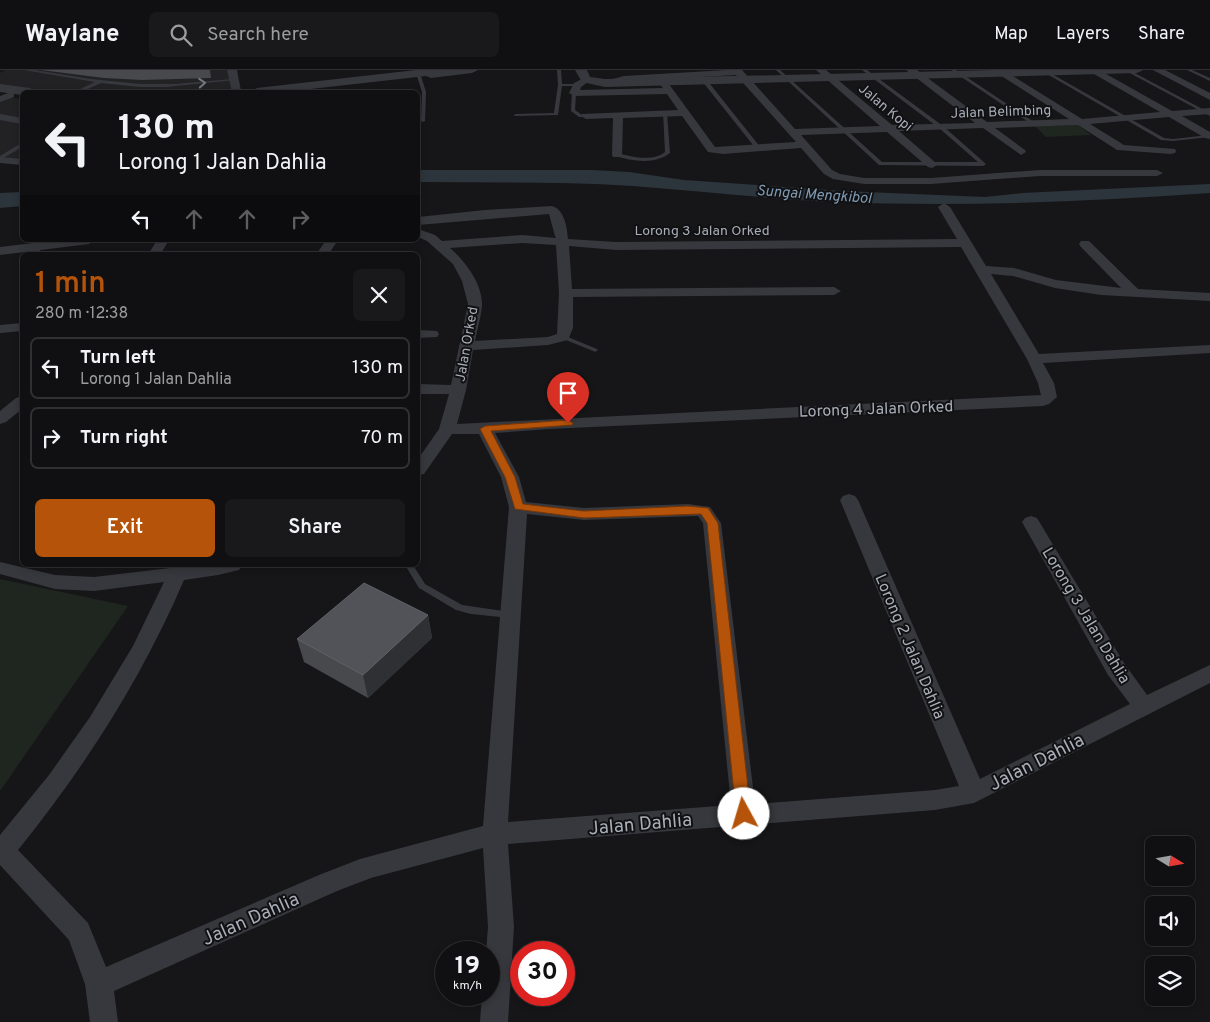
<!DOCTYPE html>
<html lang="en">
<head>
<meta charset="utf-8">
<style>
	body { margin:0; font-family:Overpass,sans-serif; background:#19191b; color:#f1f3f6; height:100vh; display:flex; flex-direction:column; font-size:19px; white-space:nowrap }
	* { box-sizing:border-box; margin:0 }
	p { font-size:16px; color:#9c9d9f }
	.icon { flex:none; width:28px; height:28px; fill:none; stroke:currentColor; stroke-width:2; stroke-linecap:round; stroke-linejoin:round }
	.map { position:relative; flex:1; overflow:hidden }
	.panel { position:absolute; left:20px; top:182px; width:400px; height:315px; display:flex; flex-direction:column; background:#101012; border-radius:8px; box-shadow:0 2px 8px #0003,0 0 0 1px #303032 }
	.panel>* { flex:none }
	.guide { position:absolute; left:20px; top:20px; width:400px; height:152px; border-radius:8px; box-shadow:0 2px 8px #0003,0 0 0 1px #303032; background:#101012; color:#f1f3f6; overflow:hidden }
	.needle { width:32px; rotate:101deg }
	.controls { position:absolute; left:1145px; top:766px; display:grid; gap:10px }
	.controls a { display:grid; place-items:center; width:50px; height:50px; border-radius:8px; background:#101012; box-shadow:0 2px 8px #0003,0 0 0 1px #303032; font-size:25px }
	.speed { position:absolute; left:435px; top:871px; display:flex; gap:10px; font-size:25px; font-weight:700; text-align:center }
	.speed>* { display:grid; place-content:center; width:65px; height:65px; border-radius:50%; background:#101012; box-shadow:0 2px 8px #0003,0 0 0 1px #303032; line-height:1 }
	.speed small { font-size:12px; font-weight:400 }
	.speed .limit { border:8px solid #d22; background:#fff; color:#111 }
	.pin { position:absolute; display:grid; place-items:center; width:42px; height:42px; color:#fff; margin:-51px -21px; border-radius:50% 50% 50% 0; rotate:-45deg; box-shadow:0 0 5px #0007 }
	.pin .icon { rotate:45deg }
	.me { position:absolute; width:55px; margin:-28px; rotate:354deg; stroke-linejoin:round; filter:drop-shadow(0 0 4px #0008) }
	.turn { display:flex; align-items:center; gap:18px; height:105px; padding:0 15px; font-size:22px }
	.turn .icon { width:65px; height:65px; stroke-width:2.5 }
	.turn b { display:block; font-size:35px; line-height:42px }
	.lanes { display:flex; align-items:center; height:48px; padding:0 15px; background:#0003; justify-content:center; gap:25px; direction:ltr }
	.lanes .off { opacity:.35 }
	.round { display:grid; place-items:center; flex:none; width:52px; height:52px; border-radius:8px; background:#19191b }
	.overview { display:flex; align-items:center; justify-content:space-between; height:85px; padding:0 15px }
	h1 { font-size:30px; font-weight:600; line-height:38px; color:#b45309 }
	.cta { display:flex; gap:10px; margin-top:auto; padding:10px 15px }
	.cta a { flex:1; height:58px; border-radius:8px; background:#b45309; color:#fff; font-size:20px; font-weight:600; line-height:58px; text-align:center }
	.cta a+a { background:#19191b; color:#f1f3f6 }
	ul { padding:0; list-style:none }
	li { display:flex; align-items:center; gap:15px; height:62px; margin:0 10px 8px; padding:0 5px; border:2px solid #303032; border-radius:8px }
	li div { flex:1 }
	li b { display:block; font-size:19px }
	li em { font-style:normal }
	header { display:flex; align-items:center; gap:30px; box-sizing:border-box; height:70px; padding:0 25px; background:#101012; border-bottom:1px solid #303032 }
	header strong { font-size:24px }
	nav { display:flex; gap:28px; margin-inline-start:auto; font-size:18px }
	.search { width:350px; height:45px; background:#19191b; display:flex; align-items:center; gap:12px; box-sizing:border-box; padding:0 18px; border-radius:8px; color:#9c9d9f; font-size:19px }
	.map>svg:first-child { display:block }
</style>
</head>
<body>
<header>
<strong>Waylane</strong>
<div class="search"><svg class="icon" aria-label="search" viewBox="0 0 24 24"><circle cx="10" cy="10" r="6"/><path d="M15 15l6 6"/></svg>Search here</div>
<nav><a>Map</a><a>Layers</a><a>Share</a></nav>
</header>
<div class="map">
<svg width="1210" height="952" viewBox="0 0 1210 952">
	<rect width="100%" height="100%" fill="#161618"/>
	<!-- built -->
	<g fill="#222225">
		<polygon points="5,0 236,0 242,22 48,22 0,15 0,3"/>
		<polygon points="0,26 22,29 22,93 0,92"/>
	</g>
	<!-- green -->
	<g fill="#1e261f">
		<polygon points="1078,55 1091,65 1046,67 1035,56"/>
		<polygon points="0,509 128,536 0,721"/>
	</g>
	<!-- water -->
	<g fill="#2c353c">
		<path d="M418,100H591L629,102L684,110L842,121L985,127L1022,123L1210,114V123C1085,132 961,137 836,132C768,129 700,121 633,116C561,111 489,113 418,112Z"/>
		<polygon points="22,122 22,136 0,138 0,123"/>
	</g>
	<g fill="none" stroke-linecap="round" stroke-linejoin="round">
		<!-- service -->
		<g fill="#37383d" fill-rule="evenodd">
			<polygon points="24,0 34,0 91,9 140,14 175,14 233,9 235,10 166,17 140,17 101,13 81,22 76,22 76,21 95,12"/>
			<polygon points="557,0 561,0 562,14 577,14 579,15 577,16 562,16 558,45 514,46 514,45 516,44 554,43 558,15"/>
			<polygon points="776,0 780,0 882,92 978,92 939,58 862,0 867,0 943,56 986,94 983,96 879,95"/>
			<polygon points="951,0 956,0 1037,54 1033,55"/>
			<polygon points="1040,0 1045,0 1164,68 1173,69 1209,65 1210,67 1173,71 1161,70"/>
			<polygon points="1124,0 1129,0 1210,43 1210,46"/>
			<polygon points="1187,0 1192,0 1210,8 1210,11"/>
			<polygon points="418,2 420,3 426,22 425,51 423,52 421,51 422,22 416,3"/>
			<polygon points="702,9 706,9 761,78 761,80 757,80 702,11"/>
			<polygon points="398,19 396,21 371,22 373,21"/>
			<polygon points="572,22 576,23 575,40 582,45 588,45 588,47 579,47 571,41"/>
			<path d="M663,42L667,43L670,83C655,95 632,91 615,86V84L617,83C632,87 653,92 665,82Z"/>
			<polygon points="20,74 22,74 22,77 0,90 0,86"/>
			<polygon points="36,176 41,177 39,185 33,185"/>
			<polygon points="563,265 597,279 598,280 595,282 593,281 561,268 560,267"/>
			<polygon points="405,495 413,495 425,514 462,535 510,542 513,543 515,545 513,547 510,548 471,544 456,540 419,518"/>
		</g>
		<!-- minor -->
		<g fill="#37383d" fill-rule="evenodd">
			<polygon points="227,0 237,0 241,22 232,22"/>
			<path d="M727,0H742L795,59L880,56L816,0H826L892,55L975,53L906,0H917L987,52L1069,49L992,0H1003L1082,49L1160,42L1087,0H1099L1172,41L1210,38V44L1182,46L1210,62V69L1205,68L1169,47L1090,54L1124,75L1175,79L1176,81L1175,83L1171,84L1117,80L1078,55L995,58L1025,80L1026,82L1021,85L983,58L899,61L936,93L937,95L932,98L928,97L887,62L801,65L832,100L840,104L864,108H931L1040,100H1157L1163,103L1157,106H1040L931,114H864L833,109L824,104L801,78L723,84L708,82L682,46L623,48L622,85L621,87H613L612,85L613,48L586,49L581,46L582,44L678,40L667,24L574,26L569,23L574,13L586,7L591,10L581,17L580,20L663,18L658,12L662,9L624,12L615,16L610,13L613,9L624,6ZM736,5L796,72L715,77L666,10L664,9Z"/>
			<polygon points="1153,0 1165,0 1210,23 1210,30"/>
			<polygon points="11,22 14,23 14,27 0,32 0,26"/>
			<polygon points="0,44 22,48 22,54 0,50"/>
			<polygon points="0,87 22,89 22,95 0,93"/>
			<path d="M944,133L950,137L986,196L1014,198L1056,210L1121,218L1081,177L1079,174L1081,171H1089L1138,219L1210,223V231L1101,225L1055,218L1013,206L991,204L1039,284L1210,275V283L1043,293L1054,313L1057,327L1049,334L1043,336L549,359L495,363L519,407L526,432L584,438L688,434L710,437L721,453L755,734L935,720L959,716L840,430L843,426L849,424L855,426L858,430L980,709L1130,634L1108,605L1022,452L1025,448L1031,446L1037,448L1124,593L1147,625L1210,595V613L974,733L935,740L508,774L514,857L508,952H480L482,925H489V882H486L488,857L483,778L371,808L337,821L114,921L118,952H90L85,914L69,870L0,795V765L49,705L90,647L133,576L164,512L94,521L55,519L0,504V492L55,505L94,507L170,498L171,495H242L239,500L218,505L184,510C142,608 85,697 18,780L88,853L106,897L319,805L360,789L483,756L509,437L501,407L479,364H452L424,404L418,405V389L439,359L449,324H418V314L451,315L468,234L462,211L453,194L427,171L418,167V159L435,165L442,171L522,165L556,168L555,166L549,144L418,155V147L485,140L552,136C565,140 567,158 568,169L616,172L957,169L938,137ZM522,173L556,175L559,223L557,264L548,267L475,271C477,260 481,247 482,236C483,214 465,191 450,178ZM569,176L616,180L961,177L1027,289L1038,313L1041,325L457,354L466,320L473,280L548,275L568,270L573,258V227L834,225L841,221L834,217L572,219ZM527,444L584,450L698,446L703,453L731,735L508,752Z"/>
			<polygon points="58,170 95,170 89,174 0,185 0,177"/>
			<polygon points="157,170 169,170 160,185 148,185"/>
			<polygon points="326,170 338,170 328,185 316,185"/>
			<polygon points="22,253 22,261 0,263 0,255"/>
			<polygon points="418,260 437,261 439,264 437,267 418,268"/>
			<polygon points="22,326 22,339 6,352 0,354 0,341 16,328"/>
		</g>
		<!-- tertiary -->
		<g fill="#37383d" fill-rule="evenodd">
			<polygon points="416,0 478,0 472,3 431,8 426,6 284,22 251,22 257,18"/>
			<polygon points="575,0 587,0 590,7 605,9 995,0 1143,0 1137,3 605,17 582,12"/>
			<polygon points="0,14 30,18 36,22 22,22 22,25 0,22"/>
		</g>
	</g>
	<!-- wall -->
	<g fill="#47494d">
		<polygon points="41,0 210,0 211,8 142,10 104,8"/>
		<polygon points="428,545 432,568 368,628 304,592 297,569"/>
	</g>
	<!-- shaded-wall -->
	<polygon fill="#2f3033" points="428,545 432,568 368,628 363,605"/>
	<!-- building -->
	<polygon fill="#525359" stroke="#5f6168" points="364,513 428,545 363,605 297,569"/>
	<!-- one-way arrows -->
	<defs><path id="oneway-chevron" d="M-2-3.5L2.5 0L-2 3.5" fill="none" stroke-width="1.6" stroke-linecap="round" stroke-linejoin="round" transform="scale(1.25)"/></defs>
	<use stroke="#757881" href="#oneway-chevron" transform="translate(202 13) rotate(-4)"/>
	<!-- route -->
	<polygon fill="#b45309" stroke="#753606" points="568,350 573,353 572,355 491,361 515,407 523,434 584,441 688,436 708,438 718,453 751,744 749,749 744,751 738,749 736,744 707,453 701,444 584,448 515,439 505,407 480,359 485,356"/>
	<g text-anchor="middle" stroke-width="4" stroke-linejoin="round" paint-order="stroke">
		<!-- far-street labels -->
		<g font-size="14" fill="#a8adb8" stroke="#111113">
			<text transform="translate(886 37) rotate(40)" y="5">Jalan Kopi</text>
			<text transform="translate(1001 41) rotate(-2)" y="5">Jalan Belimbing</text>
			<text x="702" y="165">Lorong 3 Jalan Orked</text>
			<text transform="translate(466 274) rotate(-80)" y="5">Jalan Orked</text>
		</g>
		<!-- far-water labels -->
		<g font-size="15" font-style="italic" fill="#7f9bb3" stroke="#111113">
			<text transform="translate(814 124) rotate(4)" y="5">Sungai Mengkibol</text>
		</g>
		<!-- street labels -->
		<g font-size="16" fill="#a8adb8" stroke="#111113">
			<text transform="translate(876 338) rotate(-2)" y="6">Lorong 4 Jalan Orked</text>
			<text transform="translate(1087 545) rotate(59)" y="6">Lorong 3 Jalan Dahlia</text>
			<text transform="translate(911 576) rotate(67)" y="6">Lorong 2 Jalan Dahlia</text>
		</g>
		<!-- near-street labels -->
		<g font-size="19" fill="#a8adb8" stroke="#111113">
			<text transform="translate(1036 691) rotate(-27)" y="7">Jalan Dahlia</text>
			<text transform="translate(640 753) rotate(-5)" y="7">Jalan Dahlia</text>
			<text transform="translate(250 848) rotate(-24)" y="7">Jalan Dahlia</text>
		</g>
	</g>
</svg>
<div class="controls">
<a><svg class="needle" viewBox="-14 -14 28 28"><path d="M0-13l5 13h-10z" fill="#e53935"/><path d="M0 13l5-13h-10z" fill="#9c9d9f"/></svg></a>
<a><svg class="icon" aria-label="sound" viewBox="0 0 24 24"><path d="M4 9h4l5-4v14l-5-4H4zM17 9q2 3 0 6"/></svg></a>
<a><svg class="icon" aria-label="layers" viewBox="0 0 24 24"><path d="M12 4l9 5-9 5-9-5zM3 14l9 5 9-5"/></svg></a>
</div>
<div class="speed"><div>19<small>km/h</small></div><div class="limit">30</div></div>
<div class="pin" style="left:568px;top:353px;background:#d93025"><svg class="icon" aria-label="arrive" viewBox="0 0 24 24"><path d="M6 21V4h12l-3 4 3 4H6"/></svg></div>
<svg class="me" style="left:744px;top:744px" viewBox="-20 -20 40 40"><circle r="19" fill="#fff"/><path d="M0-13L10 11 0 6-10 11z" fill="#b45309"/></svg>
<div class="guide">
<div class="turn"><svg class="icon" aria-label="left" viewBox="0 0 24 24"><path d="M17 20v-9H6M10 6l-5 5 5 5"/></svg><div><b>130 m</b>Lorong 1 Jalan Dahlia</div></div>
<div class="lanes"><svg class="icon" aria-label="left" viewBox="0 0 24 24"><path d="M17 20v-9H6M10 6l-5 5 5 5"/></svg><svg class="icon off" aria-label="ahead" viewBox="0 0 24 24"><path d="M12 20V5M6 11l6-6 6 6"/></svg><svg class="icon off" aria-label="ahead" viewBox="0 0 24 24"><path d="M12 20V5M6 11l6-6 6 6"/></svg><svg class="icon off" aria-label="right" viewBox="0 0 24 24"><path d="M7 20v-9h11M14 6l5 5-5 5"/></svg></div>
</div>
<section class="panel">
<div class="overview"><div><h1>1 min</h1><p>280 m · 12:38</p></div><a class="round"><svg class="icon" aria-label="close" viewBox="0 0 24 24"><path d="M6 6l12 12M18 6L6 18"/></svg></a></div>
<ul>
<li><svg class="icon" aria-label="left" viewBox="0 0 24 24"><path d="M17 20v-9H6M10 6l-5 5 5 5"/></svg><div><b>Turn left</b><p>Lorong 1 Jalan Dahlia</p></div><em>130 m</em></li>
<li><svg class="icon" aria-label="right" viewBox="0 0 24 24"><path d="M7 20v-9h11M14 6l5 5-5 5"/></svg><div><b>Turn right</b></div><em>70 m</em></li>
</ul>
<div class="cta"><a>Exit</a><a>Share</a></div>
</section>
</div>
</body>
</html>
